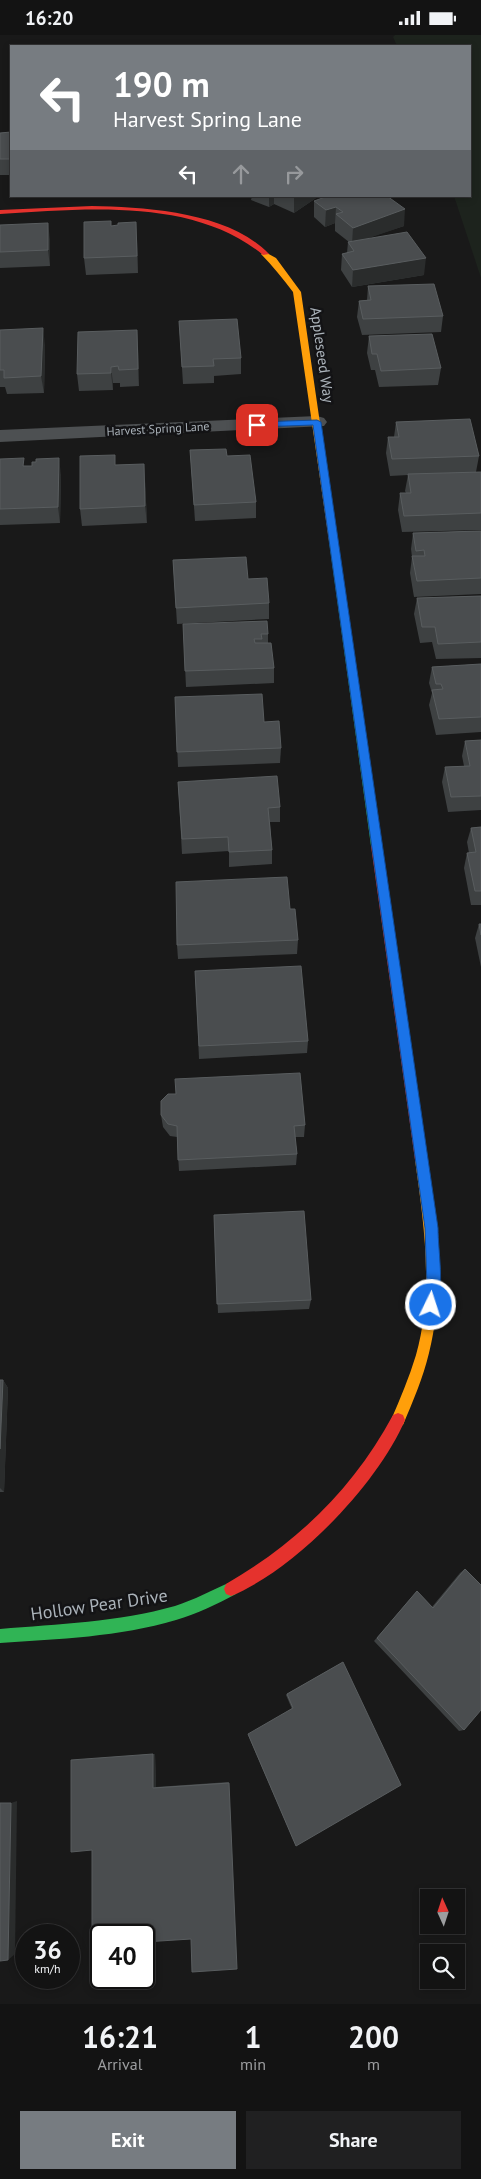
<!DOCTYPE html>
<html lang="en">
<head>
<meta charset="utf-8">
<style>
	body { margin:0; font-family:"PT Sans",sans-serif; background:#202021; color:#f1f3f6; height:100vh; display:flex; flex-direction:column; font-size:19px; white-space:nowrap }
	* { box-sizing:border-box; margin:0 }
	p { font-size:16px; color:#9d9ea0 }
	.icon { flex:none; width:28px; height:28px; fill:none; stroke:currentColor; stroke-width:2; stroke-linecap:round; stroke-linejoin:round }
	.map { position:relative; height:1969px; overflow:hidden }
	.drawer { display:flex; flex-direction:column; background:#131313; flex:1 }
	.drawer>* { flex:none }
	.hud { position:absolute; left:10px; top:10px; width:461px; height:152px; border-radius:0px; box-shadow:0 2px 8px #0003,0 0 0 1px #323233; background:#777c81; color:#fff; overflow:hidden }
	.needle { width:32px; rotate:357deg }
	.buttons { position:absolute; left:420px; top:1854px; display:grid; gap:10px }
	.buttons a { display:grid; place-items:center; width:45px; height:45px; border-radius:0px; background:#131313; box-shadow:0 2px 8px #0003,0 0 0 1px #323233; font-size:25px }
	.speed { position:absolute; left:15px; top:1889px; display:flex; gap:10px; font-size:25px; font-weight:700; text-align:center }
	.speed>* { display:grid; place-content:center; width:65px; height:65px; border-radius:50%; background:#131313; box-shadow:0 2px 8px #0003,0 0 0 1px #323233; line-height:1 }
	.speed small { font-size:12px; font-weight:400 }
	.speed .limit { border:2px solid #111; border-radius:8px; background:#fff; color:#111 }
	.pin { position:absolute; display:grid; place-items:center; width:42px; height:42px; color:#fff; margin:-21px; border-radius:10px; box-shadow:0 2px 8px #0006 }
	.me { position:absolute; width:55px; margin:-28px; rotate:4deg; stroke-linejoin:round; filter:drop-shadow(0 0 4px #0008) }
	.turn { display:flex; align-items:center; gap:18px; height:105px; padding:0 20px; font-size:22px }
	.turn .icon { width:65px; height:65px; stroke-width:2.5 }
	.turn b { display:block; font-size:35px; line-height:42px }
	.lanes { display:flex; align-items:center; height:48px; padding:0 20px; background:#0003; justify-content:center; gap:25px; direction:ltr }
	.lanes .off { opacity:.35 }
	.eta { display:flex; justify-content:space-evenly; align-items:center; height:85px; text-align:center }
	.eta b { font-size:30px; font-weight:800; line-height:35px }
	.primary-button { display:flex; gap:10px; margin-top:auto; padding:10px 20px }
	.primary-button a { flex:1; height:58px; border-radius:0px; background:#777c81; color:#fff; font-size:20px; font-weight:800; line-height:58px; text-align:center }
	.primary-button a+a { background:#202021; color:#f1f3f6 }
	.status { display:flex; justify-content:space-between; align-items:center; height:35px; padding:0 25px; background:#131313; direction:ltr }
	.status svg { height:14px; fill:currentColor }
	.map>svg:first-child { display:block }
</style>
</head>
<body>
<div class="status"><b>16:20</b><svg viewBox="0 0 49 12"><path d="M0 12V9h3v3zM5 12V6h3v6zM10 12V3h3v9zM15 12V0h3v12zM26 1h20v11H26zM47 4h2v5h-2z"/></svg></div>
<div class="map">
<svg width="481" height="1969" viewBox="0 0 481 1969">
	<rect width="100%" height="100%" fill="#191919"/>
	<!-- green -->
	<polygon fill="#1d231d" points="395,0 481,0 481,243 454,161 470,161 470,11 397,11 393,2"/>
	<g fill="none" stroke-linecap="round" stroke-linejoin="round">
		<!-- street -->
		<polygon fill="#4d5052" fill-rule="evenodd" points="317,381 324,383 327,387 324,391 0,407 0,395"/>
		<!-- fast -->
		<g fill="#30b455" fill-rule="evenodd">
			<polygon points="333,503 337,506 381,811 376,815 371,811 329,506"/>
			<path d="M231,1547L236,1549L238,1554L236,1559C217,1569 197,1579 176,1585C119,1602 59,1604 0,1608V1594C58,1589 118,1587 175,1571C194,1565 212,1555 231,1547Z"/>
		</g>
		<!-- slow -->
		<g fill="#ff9f0a" fill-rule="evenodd">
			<path d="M265,217L276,223L301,257L337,506L333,509L329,506L293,257C283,244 273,231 261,219Z"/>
			<path d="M421,1119L425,1121L427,1125C436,1189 445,1254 429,1318C423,1343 413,1366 403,1390L398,1392L393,1390L391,1385C400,1364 409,1343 416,1320C434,1256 424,1189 415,1125L417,1121Z"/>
		</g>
		<!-- jam -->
		<g fill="#e5322d" fill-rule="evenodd">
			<path d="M92,171C146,172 229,177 269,219L263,220C193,162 84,174 0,179V175Z"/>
			<polygon points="376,807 381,811 427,1125 425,1129 421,1131 417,1129 415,1125 371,811"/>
			<path d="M398,1378L403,1380L405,1385C378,1449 295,1535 231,1561L226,1559L224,1554L226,1549C297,1508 354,1453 393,1380Z"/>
		</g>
	</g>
	<!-- wall -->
	<g fill="#3e4142">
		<polygon points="11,97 11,141 11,140 0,140 0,98"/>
		<polygon points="252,161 319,161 294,178 274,169 269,172 251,165"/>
		<polygon points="314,166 404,191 364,204 424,240 352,252 341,235 342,219 347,218 348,207 349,207 335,196 335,188 325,192 314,182"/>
		<polygon points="111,186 111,191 137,203 138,238 86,240 84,223"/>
		<polygon points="0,190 50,204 50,231 0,233"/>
		<polygon points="368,251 443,281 441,297 362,300 357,282 359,266 367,265"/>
		<polygon points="179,286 241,323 241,339 214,341 214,348 183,349"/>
		<polygon points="0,295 45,310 44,358 7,359 5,352 0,352"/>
		<polygon points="369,301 441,333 438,350 379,352 375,335 371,335 367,318"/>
		<polygon points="138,311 139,351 120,352 120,348 113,348 113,355 79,356 77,339"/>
		<polygon points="396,387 479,421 476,437 481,437 481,495 402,497 398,475 400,458 406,458 405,456 408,440 390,441 386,418 388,402 394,402"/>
		<polygon points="190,415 227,421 256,467 256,483 195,486"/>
		<polygon points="0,424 25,431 32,431 36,427 61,440 60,488 0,490"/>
		<polygon points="116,430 145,445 147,488 82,491 80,474"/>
		<polygon points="481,496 481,559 414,562 410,538 412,522 411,514 413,498"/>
		<polygon points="173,525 248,544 269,568 269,584 177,589"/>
		<polygon points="481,561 481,623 436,624 432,607 420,608 414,579 417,563"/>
		<polygon points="183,589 268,599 268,608 274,633 274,648 186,652"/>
		<polygon points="481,629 481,697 436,700 429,670 432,658 429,648 432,632"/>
		<polygon points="175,662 264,687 281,713 280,728 178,732"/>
		<polygon points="481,705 481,775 448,777 442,747 445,732 464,731 462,721 465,706"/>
		<polygon points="178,747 280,772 280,787 270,787 272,815 272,829 229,832 229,816 182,819"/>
		<polygon points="481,792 481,870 471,870 464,833 467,818 469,818 467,807 471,793"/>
		<polygon points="290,874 298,905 297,919 178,924 177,910"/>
		<polygon points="479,889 481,889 481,932 475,903"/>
		<polygon points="195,936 308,1006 307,1018 199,1024"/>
		<polygon points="161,1080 305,1090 304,1102 295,1102 297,1119 296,1130 179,1136 177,1102 170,1101 163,1092"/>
		<polygon points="214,1180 311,1265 309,1274 218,1278"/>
		<polygon points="0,1345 3,1345 8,1353 4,1457 0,1457"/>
		<polygon points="465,1534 464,1695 459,1696 374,1606 417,1556 432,1572 460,1538"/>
		<polygon points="343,1627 296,1811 248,1700 292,1674 286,1660 287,1659"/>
		<polygon points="155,1719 156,1752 229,1747 144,1907"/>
	</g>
	<!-- shaded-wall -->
	<g fill="#2a2c2c">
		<polygon points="269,161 274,161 274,169 269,172"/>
		<polygon points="294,161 319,161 294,178"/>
		<polygon points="336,172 335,188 325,192 326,175"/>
		<polygon points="405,174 404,191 352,209 353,193"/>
		<polygon points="48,188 50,204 50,231 48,215"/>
		<polygon points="426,223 424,240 352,252 353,235"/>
		<polygon points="43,293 45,310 44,358 41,341"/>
		<polygon points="137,295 138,311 139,351 138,334"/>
		<polygon points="111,332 113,348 113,355 111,338"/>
		<polygon points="59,423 61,440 60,488 58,472"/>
		<polygon points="144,429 145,445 147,488 145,471"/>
		<polygon points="3,1345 8,1353 4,1457 0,1453 0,1414"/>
		<polygon points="153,1719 155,1719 156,1752 153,1753"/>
		<polygon points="17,1766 15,1919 8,1925 11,1768"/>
	</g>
	<!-- building -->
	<g fill="#4a4d4f" stroke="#595d5f">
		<polygon points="11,97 11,130 10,130 10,124 0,124 0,98"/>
		<polygon points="328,161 387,161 405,174 353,193 336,179 343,177 336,172 326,175 314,166"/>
		<polygon points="111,186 111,191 118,190 118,188 136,187 137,221 84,223 84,187"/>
		<polygon points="48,188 48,215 0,217 0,190"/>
		<polygon points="407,197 426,223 353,235 342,219 354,216 348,207"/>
		<polygon points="434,249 443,281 363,284 359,266 371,265 368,251"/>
		<polygon points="237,284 241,323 213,324 214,331 182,332 179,286"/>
		<polygon points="43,293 41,341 4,343 4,335 0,335 0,295"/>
		<polygon points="137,295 138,334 119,335 118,331 111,332 111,338 77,339 78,297"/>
		<polygon points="432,299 441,333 381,336 377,319 372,319 369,301"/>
		<polygon points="470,384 479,421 392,424 388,402 399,402 396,387"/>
		<polygon points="226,414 227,421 250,420 256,467 194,470 190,415"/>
		<polygon points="115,420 115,430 144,429 145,471 80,474 80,421"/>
		<polygon points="24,423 23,431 32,431 32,427 36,427 36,424 59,423 58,472 0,474 0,424"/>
		<polygon points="481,437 481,478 404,481 400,458 411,458 408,439"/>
		<polygon points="481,496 481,543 417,546 412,521 425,521 424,515 416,516 413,498"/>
		<polygon points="246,522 248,544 267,543 269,568 176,573 173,525"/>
		<polygon points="481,561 481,607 438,609 435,592 422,592 417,563"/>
		<polygon points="267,586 268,599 261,599 262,604 254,604 255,608 271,608 274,633 185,636 183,589"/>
		<polygon points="481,629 481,682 439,684 432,655 443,654 441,649 436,649 432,632"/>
		<polygon points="262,659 264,687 279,686 281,713 177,717 175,662"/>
		<polygon points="481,705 481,761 451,762 445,732 470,731 465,706"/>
		<polygon points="277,741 280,772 268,773 272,815 229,817 228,802 182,804 178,747"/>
		<polygon points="481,792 481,856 475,856 467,818 476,817 471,793"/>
		<polygon points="287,842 290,874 295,874 298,905 177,910 176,847"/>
		<polygon points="479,889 481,889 481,900"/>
		<polygon points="301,931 308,1006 199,1011 195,936"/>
		<polygon points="300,1038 305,1090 294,1091 297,1119 178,1125 177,1091 168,1089 161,1080 161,1066 168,1059 176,1059 175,1044"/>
		<polygon points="304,1176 311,1265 217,1269 214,1180"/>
		<polygon points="0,1345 3,1345 0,1414"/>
		<polygon points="465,1534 481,1550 481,1675 464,1695 377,1603 417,1556 433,1573"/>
		<polygon points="343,1627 401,1750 296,1811 248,1699 293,1673 287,1659"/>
		<polygon points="153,1719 153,1753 229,1748 237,1934 192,1937 191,1904 144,1907 144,1900 101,1900 101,1911 92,1911 92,1815 71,1817 71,1725"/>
		<polygon points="0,1768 11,1768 8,1925 0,1926"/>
	</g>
	<!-- route -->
	<path fill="#1a73e8" stroke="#114b97" d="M317,385L321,387L438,1193C438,1216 445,1254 436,1275L431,1277L427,1275L425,1270L427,1251L425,1193L313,390L257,392L253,390L257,387Z"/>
	<g text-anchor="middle" stroke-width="5" stroke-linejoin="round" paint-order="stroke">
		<!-- far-street labels -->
		<g font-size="12" fill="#aab2b9" stroke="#131315">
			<text transform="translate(158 394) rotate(-3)" y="4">Harvest Spring Lane</text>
		</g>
		<!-- street labels -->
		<g font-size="15" fill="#aab2b9" stroke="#131315">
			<text transform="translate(322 320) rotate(82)" y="5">Appleseed Way</text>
		</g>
		<!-- near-street labels -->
		<g font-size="18" fill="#aab2b9" stroke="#131315">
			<text transform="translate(99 1570) rotate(-8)" y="6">Hollow Pear Drive</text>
		</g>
	</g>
</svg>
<div class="buttons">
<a><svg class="needle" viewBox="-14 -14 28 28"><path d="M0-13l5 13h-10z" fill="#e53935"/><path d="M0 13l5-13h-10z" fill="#9d9ea0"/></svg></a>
<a><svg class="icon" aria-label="search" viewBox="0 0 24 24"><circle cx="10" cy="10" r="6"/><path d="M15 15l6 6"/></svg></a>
</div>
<div class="speed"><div>36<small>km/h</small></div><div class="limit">40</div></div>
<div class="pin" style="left:257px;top:390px;background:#d93025"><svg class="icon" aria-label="arrive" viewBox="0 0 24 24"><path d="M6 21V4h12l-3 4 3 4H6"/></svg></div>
<svg class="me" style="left:431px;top:1270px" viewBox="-20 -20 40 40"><circle r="17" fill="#1a73e8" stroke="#fff" stroke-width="3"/><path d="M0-11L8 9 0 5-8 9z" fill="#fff"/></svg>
<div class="hud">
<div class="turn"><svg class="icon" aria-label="left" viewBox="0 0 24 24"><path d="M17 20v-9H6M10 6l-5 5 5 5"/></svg><div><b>190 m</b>Harvest Spring Lane</div></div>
<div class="lanes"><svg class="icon" aria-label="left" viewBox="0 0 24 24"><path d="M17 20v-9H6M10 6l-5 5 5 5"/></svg><svg class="icon off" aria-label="ahead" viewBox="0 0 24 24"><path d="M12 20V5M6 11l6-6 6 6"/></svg><svg class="icon off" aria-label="right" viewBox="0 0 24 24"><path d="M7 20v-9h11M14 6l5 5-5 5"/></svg></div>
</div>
</div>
<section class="drawer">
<div class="eta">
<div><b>16:21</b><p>Arrival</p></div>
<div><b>1</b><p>min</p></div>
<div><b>200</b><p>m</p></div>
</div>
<div class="primary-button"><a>Exit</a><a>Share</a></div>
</section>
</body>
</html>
